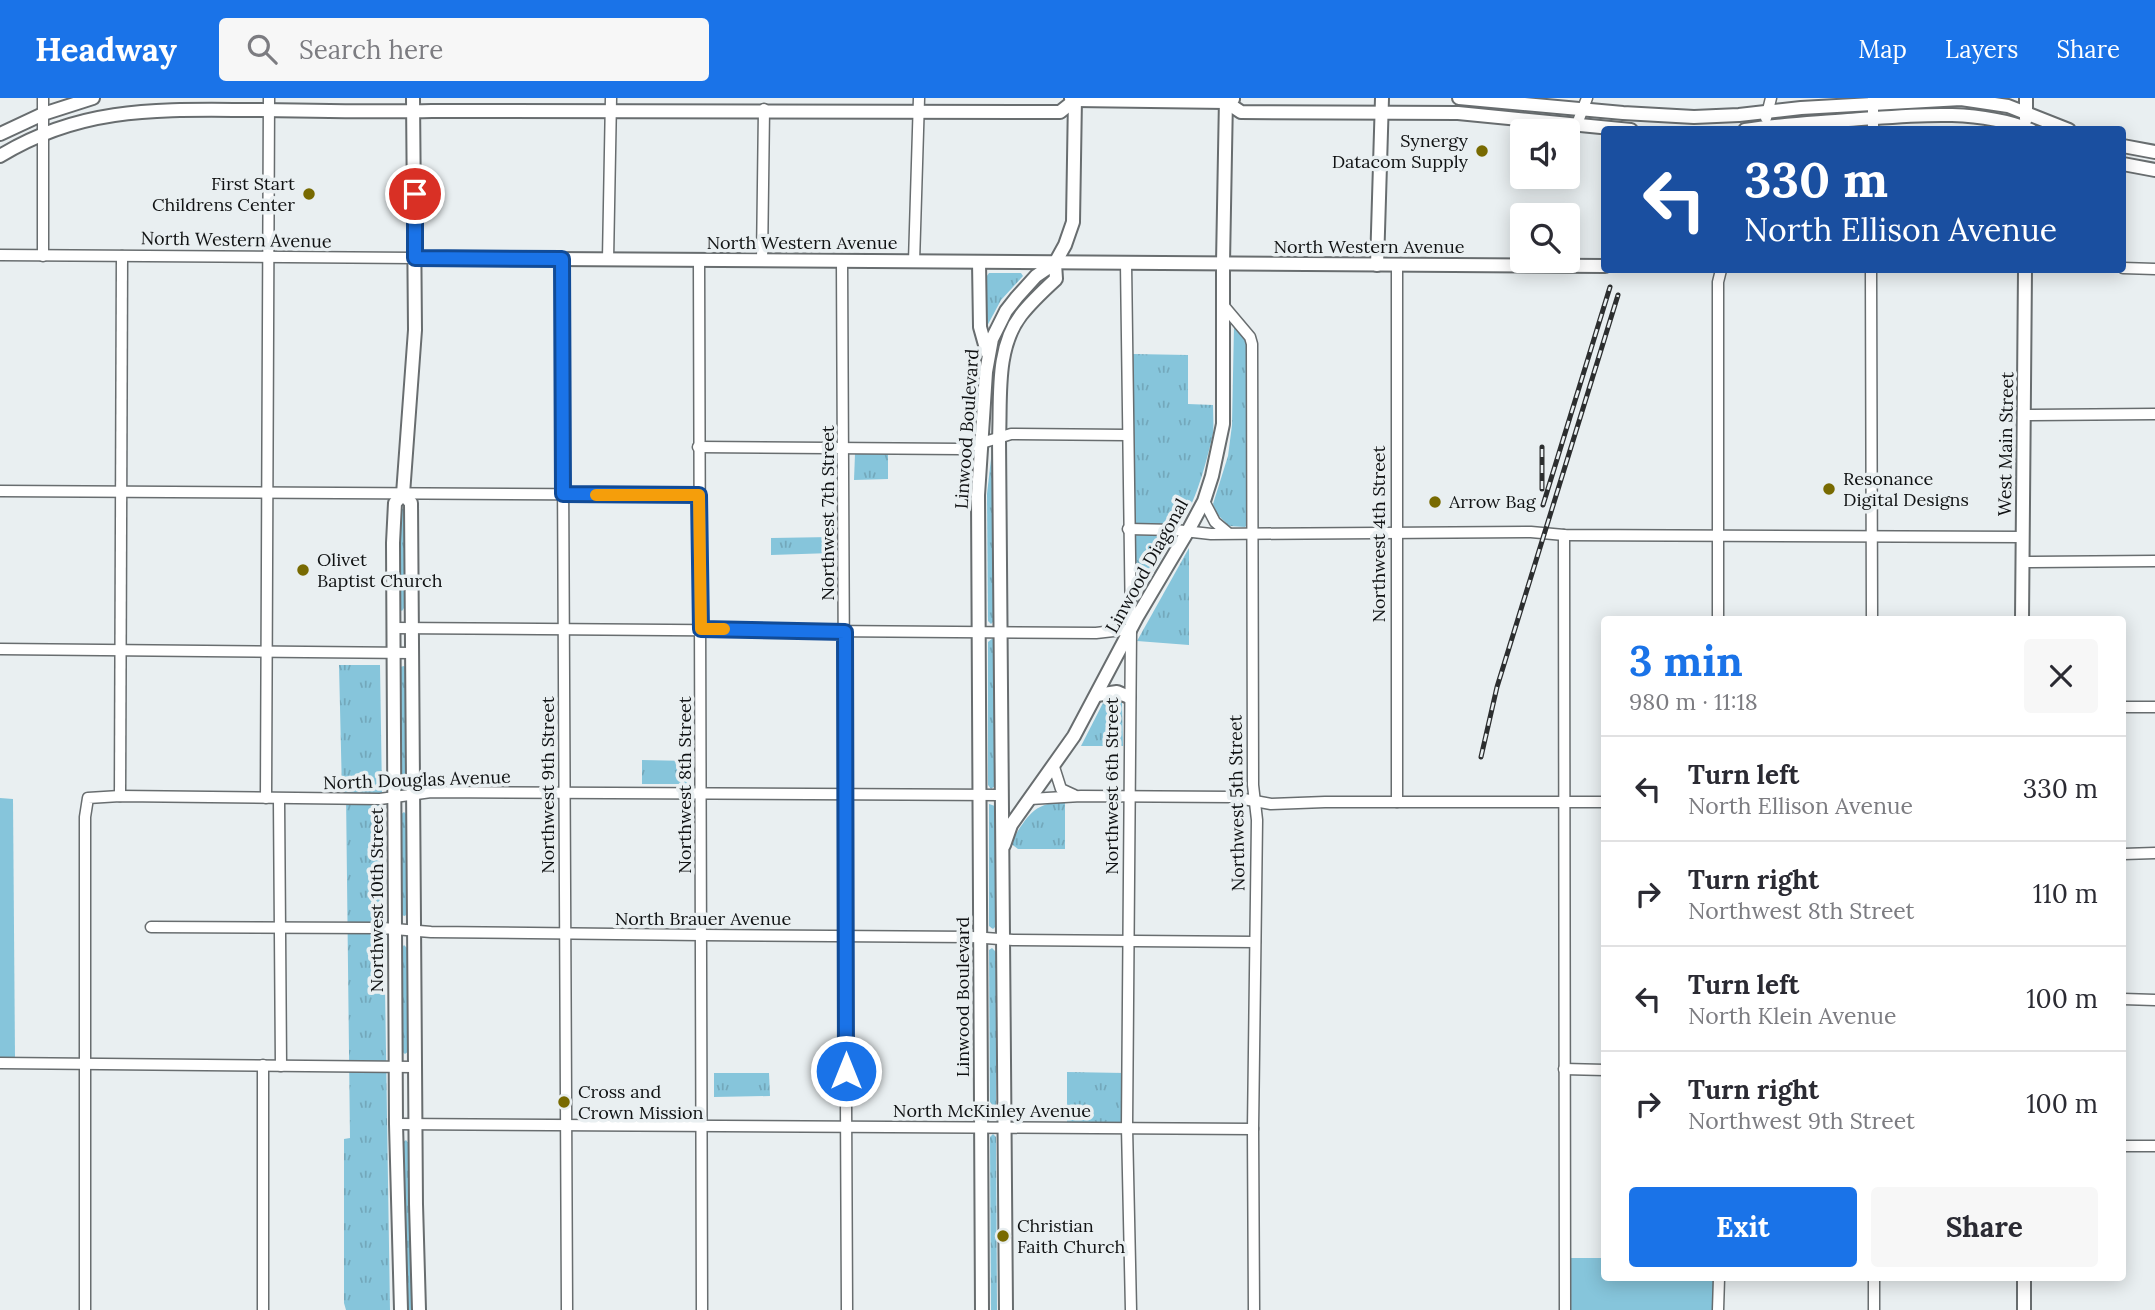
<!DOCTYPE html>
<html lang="en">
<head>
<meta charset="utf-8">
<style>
	body { margin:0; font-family:Lora,serif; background:#f7f7f7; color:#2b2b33; height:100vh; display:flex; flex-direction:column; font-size:26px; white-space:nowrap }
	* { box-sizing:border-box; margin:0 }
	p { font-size:23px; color:#7c7c81 }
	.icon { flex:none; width:38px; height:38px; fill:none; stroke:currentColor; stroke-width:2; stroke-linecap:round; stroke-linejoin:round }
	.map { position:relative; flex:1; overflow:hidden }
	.panel { position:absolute; left:1601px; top:518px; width:525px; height:665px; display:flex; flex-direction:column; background:#fff; border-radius:7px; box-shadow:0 4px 18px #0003 }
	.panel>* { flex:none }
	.top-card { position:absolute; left:1601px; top:28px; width:525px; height:147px; border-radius:7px; box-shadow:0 4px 18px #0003; background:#1a4fa0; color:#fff; overflow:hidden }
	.tools { position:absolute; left:1510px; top:21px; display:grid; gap:14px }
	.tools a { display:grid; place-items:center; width:70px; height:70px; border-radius:7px; background:#fff; box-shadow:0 4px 18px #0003; font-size:35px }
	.pin { position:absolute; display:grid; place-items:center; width:60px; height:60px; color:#fff; margin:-30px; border:4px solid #fff; border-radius:50%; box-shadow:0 2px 7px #0007 }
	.me { position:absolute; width:77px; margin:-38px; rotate:0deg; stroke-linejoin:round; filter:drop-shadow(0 0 5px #0008) }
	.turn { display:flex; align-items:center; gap:24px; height:147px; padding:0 28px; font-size:32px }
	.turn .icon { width:91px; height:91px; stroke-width:2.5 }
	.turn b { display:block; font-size:49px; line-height:60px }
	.round { display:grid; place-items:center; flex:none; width:74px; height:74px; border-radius:7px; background:#f7f7f7 }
	.summary { display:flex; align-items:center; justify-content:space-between; height:119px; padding:0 28px }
	h1 { font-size:42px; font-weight:800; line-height:52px; color:#1a73e8 }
	.primary-button { display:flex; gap:14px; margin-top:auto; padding:14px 28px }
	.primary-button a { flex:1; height:80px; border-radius:7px; background:#1a73e8; color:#fff; font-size:28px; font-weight:800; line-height:80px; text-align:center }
	.primary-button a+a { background:#f7f7f7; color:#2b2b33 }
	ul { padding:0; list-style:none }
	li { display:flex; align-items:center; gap:21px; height:105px; padding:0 28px; border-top:2px solid #e1e1e2 }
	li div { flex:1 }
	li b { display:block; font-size:26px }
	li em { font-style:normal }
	header { display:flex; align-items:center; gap:42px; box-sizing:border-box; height:98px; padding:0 35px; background:#1a73e8; color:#fff }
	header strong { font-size:33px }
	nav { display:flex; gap:38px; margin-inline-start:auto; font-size:24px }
	.search { width:490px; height:63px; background:#f7f7f7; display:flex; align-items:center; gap:18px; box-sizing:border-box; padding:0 24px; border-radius:7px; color:#7c7c81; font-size:26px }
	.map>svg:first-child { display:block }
</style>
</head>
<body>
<header>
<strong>Headway</strong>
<div class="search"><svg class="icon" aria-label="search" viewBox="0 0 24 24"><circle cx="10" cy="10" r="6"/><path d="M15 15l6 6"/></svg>Search here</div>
<nav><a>Map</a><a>Layers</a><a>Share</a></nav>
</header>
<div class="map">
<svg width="2155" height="1212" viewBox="0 0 2155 1212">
	<defs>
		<pattern id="grass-tufts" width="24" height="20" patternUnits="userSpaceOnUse" patternTransform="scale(1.75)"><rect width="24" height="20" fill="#86c5db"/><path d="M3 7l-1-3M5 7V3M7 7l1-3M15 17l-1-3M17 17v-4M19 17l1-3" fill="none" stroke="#73a8bb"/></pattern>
	</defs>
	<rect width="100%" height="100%" fill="#e9eff1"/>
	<!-- grass -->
	<g fill="url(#grass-tufts)">
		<polygon points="989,175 1021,175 1023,178 1001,202 986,230 984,182"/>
		<polygon points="1234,227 1248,242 1249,425 1245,429 1229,428 1217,416 1213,406 1228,358 1232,327"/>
		<path d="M1133,256L1188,257V306L1213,307C1213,316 1214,326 1213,335C1210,351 1193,419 1178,425C1166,429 1147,425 1134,425Z"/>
		<polygon points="992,352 994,354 994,523 991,526 988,523 987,396"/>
		<polygon points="855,356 888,356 888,381 854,382"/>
		<polygon points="401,410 405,412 406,507 402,513 399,511"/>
		<polygon points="1170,435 1175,436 1135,505 1134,437 1159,438"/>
		<polygon points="832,439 832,455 771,457 771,440"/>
		<polygon points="1189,450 1189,547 1137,543"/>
		<polygon points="993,540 995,688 991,691 988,687 988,544"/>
		<polygon points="339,567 380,567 390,1212 346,1212 344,1205 344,1041 350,1040 346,695 342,694"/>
		<polygon points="404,568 407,571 407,681 403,683 400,680 400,569"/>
		<polygon points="1110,599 1119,601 1122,605 1123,648 1081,648 1104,603"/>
		<polygon points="642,662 689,663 689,686 642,686"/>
		<path d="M1065,704V751H1018L1010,745C1027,720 1032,704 1065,704Z"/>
		<polygon points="989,706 995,708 996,828 993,831 989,828"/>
		<polygon points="404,714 407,717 408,814 405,818 401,817 400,717"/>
		<polygon points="404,847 408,851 409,953 405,956 401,953 401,851"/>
		<polygon points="992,850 996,854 996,1019 994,1022 990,1018 989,852"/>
		<polygon points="1067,974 1125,975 1123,1024 1067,1024"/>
		<polygon points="714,975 769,975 770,998 714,999"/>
		<polygon points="993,1036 996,1039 997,1212 991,1212 990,1039"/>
		<polygon points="406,1042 409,1046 414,1212 406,1212 401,1046"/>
	</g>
	<!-- green -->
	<g fill="#86c5db">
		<polygon points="0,700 13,701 15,960 0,960"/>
		<polygon points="1570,1160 1605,1160 1605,1180 1714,1180 1714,1212 1570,1212"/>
	</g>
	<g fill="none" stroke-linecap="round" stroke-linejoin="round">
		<defs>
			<g id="minor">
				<polyline points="43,0 43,158"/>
				<polyline points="1766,20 1771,0"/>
				<polyline points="1577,26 1587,0"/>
				<polyline points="1873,32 1873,1"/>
				<polyline points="0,157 415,160"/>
				<polyline points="562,161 567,1212"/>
				<polyline points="608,162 611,0"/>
				<polyline points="699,162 702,1212"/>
				<polyline points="762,163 764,11"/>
				<polyline points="842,163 847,1212"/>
				<polyline points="914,164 919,0"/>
				<polyline points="1126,165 1131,531 1127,1029 1131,1212"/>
				<polyline points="1397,167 1397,704"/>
				<polyline points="2123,170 2155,171"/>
				<polyline points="1871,172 1872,522"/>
				<polyline points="1223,207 1250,239 1252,246 1253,687 1257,722 1253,1031 1254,1212"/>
				<polyline points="2023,317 2155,316"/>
				<polyline points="698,349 962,351 1011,336 1127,337"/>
				<polyline points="0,393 699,397"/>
				<polyline points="1204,403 1215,424 1227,434"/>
				<polyline points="1128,431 1175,432 1211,436 1531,434 1564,437 2022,439"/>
				<polyline points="1564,437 1565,1212"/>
				<polyline points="2022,464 2155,463"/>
				<polyline points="1718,522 1718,184 1721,172"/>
				<polyline points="393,530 1096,535 1131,531"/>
				<polyline points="0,551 412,555"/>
				<polyline points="2123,609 2155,609"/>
				<polyline points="1054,669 1061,691 1074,697"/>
				<polyline points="120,698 122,158"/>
				<polyline points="266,700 269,0"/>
				<polyline points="1030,701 1081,698 1233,699 1271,706 1325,704 1605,704"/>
				<polyline points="279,702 281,968"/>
				<polyline points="2123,756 2155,755"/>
				<polyline points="151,829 382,830 431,834 702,837 972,839 1013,842 1255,844"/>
				<polyline points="2123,901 2155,902"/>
				<polyline points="0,965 414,969"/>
				<polyline points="263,967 263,1212"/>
				<polyline points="1564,971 1605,972"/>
				<polyline points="396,1026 1253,1031"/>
				<polyline points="2123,1048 2155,1048"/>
				<polyline points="1874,1180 1874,1212"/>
				<polyline points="85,1212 85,719 88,700 120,698 380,701 431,694 1001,697"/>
				<polyline points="1718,1212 1719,1180"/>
			</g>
			<g id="major">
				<polyline points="1071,0 1075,2 1226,4 1233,1"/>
				<polyline points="1459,0 1623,15 1694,19 1739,17 1801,10 1961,1 2008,8 2069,32"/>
				<polyline points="1226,4 1241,14 1458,15 1631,32"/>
				<polyline points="2026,21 2026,0"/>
				<path d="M1745,32C1779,26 1814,25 1848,22C1908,18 1973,9 2031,32"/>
				<polyline points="0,36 43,16 93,0"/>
				<polyline points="2123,48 2155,54"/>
				<path d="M0,58C85,6 165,12 260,12C317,13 374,14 432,13C641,12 850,13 1060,14L1075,2"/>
				<polyline points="2123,66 2155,72"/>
				<polyline points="415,160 1605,168"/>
				<polyline points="979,164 980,229 987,254"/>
				<polyline points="1377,167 1382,0"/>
				<polyline points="403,396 411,405 416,1106 419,1212"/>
				<polyline points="2022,522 2025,172"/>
				<polyline points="1097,597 1117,594 1129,599"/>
				<polyline points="1004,747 1011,727 1074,638 1137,519 1188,433 1204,403 1212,378 1223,326 1223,165 1226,0"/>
				<polyline points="2024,1180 2024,1212"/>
				<polyline points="401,1212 396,1026 393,445 395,405 403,396 415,232 413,0"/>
				<polyline points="982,1212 978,397 986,274 992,241 1006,213 1017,199 1036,178 1055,165 1065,147 1073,124 1075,0"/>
				<path d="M1006,1212L999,341C1001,300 995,251 1021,217C1031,204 1044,192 1056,181L1055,165"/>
			</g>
		</defs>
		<!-- minor casing -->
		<use href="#minor" stroke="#686d6f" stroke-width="13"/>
		<!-- major casing -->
		<use href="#major" stroke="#686d6f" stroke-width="16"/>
		<!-- minor -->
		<use href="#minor" stroke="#fff" stroke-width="10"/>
		<!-- major -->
		<use href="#major" stroke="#fff" stroke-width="12"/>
		<defs>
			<g id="rail">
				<polyline points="1542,391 1542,349"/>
				<polyline points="1543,407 1610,189"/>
				<polyline points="1481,659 1497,589 1618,197"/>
			</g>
		</defs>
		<!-- rail casing -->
		<use href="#rail" stroke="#2c2e2f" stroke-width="5"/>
		<!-- rail -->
		<use href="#rail" stroke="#e9eff1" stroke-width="2.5" stroke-dasharray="8" stroke-linecap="butt"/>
	</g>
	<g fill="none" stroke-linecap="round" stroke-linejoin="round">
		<defs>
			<polyline id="route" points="415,96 415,160 562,161 563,396 699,397 701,531 845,534 846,973"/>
		</defs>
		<!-- route casing -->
		<use href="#route" stroke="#114b97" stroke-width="18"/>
		<!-- route -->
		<use href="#route" stroke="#1a73e8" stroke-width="12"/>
		<!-- slow -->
		<polyline stroke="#f59e0b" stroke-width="12" points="596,397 699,397 701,531 724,531"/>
	</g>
	<!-- markers -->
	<g fill="#786a01" stroke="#e9eff1" stroke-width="2.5">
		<circle cx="1482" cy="53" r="7"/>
		<circle cx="309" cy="96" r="7"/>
		<circle cx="1829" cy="391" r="7"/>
		<circle cx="1435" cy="404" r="7"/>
		<circle cx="303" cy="472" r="7"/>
		<circle cx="564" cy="1004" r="7"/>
		<circle cx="1003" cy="1138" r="7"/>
	</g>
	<g text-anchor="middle" stroke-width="7" stroke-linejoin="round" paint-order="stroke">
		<!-- poi labels -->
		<g font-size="18" fill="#101213" stroke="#e9eff1" text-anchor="start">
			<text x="1468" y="49" text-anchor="end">Synergy<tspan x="1468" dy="21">Datacom Supply</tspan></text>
			<text x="295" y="92" text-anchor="end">First Start<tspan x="295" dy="21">Childrens Center</tspan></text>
			<text x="1843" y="387">Resonance<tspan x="1843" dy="21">Digital Designs</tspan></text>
			<text x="1449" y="410">Arrow Bag</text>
			<text x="317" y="468">Olivet<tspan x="317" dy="21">Baptist Church</tspan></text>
			<text x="578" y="1000">Cross and<tspan x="578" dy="21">Crown Mission</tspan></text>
			<text x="1017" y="1134">Christian<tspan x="1017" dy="21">Faith Church</tspan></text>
		</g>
		<!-- street labels -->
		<g font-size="18" fill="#101213" stroke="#e9eff1">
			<text transform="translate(236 142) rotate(1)" y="6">North Western Avenue</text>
			<text x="802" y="151">North Western Avenue</text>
			<text x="1369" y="155">North Western Avenue</text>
			<text transform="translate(967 331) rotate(-86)" y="6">Linwood Boulevard</text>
			<text transform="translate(2006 346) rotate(-89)" y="6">West Main Street</text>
			<text transform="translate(828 415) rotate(-90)" y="6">Northwest 7th Street</text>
			<text transform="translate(1379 436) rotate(-90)" y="6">Northwest 4th Street</text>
			<text transform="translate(1147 468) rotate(-61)" y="6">Linwood Diagonal</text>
			<text transform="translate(417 682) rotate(-2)" y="6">North Douglas Avenue</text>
			<text transform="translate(548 687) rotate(-90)" y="6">Northwest 9th Street</text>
			<text transform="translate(685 687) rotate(-90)" y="6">Northwest 8th Street</text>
			<text transform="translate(1112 688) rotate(-90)" y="6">Northwest 6th Street</text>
			<text transform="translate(1237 705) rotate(-91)" y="6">Northwest 5th Street</text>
			<text transform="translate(377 802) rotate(-90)" y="6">Northwest 10th Street</text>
			<text x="703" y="827">North Brauer Avenue</text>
			<text transform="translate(963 899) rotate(-90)" y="6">Linwood Boulevard</text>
			<text x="992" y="1019">North McKinley Avenue</text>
		</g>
	</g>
</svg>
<div class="tools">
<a><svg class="icon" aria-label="sound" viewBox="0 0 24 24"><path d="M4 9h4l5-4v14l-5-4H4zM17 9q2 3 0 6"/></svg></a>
<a><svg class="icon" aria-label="search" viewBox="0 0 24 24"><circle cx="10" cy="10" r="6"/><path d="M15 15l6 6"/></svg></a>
</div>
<div class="pin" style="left:415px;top:96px;background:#d93025"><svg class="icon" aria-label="arrive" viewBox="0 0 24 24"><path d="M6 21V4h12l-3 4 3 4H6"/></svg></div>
<svg class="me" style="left:846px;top:973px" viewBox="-20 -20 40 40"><circle r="17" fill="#1a73e8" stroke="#fff" stroke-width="3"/><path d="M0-11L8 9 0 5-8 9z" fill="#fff"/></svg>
<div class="top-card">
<div class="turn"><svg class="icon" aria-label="left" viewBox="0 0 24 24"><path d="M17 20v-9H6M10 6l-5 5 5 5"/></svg><div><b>330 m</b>North Ellison Avenue</div></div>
</div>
<section class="panel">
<div class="summary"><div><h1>3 min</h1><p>980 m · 11:18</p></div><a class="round"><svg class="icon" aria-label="close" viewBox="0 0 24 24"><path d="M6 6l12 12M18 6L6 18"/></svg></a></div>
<ul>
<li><svg class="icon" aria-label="left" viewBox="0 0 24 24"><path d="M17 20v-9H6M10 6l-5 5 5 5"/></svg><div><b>Turn left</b><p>North Ellison Avenue</p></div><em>330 m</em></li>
<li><svg class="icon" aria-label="right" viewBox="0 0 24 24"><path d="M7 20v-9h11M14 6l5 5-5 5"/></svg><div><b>Turn right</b><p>Northwest 8th Street</p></div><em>110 m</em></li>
<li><svg class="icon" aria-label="left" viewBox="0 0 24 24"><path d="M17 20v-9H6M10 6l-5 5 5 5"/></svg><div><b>Turn left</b><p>North Klein Avenue</p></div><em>100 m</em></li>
<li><svg class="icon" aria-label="right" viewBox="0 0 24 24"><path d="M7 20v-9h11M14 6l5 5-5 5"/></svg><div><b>Turn right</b><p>Northwest 9th Street</p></div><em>100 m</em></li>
</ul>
<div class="primary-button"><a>Exit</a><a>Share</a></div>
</section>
</div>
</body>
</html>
